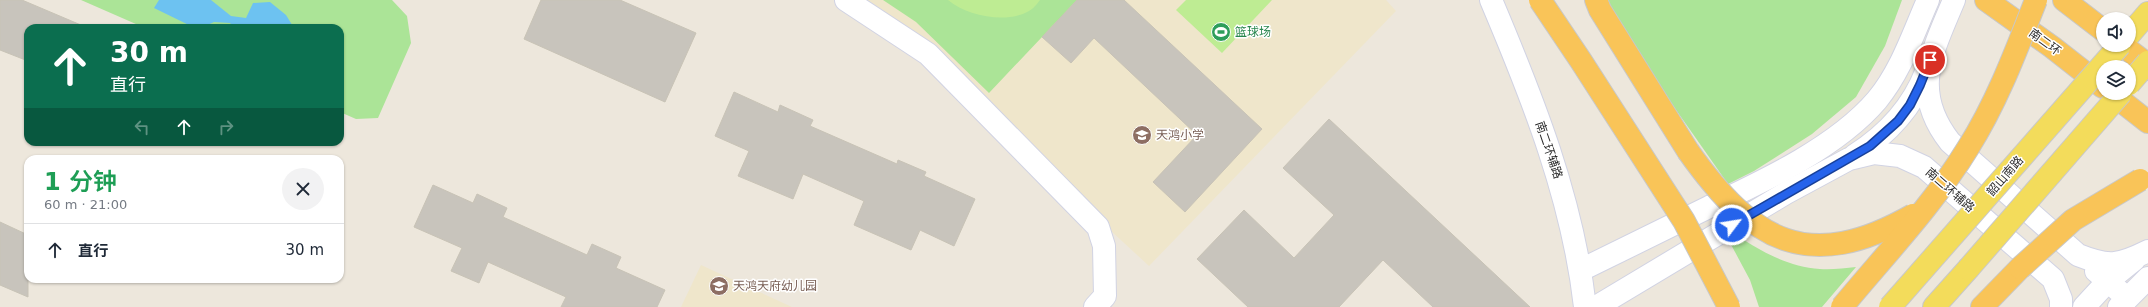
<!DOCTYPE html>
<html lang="zh">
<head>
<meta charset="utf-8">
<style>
	body { margin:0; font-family:"DejaVu Sans","Noto Sans SC",sans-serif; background:#f2f2f3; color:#1f2937; height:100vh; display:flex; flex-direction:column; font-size:15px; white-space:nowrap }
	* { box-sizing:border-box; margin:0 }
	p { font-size:13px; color:#747a83 }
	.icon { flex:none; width:22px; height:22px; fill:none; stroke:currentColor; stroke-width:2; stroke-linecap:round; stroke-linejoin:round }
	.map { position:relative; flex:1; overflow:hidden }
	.details { position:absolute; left:24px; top:155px; width:320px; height:128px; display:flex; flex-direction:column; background:#fff; border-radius:12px; box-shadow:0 1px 3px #0004 }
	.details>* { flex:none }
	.guide { position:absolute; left:24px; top:24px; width:320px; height:122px; border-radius:12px; box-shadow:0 1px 3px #0004; background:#0b6e4f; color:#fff; overflow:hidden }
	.buttons { position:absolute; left:2096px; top:12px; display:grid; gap:8px }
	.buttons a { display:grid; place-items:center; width:40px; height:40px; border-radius:50%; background:#fff; box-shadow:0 1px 3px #0004; font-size:20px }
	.pin { position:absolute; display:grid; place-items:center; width:34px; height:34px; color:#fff; margin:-17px; border:2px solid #fff; border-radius:50%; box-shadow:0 1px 4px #0007 }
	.me { position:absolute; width:44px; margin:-22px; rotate:59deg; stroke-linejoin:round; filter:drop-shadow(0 0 3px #0008) }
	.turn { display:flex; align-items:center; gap:14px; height:84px; padding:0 20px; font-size:18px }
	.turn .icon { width:52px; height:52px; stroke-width:2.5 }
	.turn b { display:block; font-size:28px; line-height:34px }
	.lanes { display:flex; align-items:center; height:38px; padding:0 20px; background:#0003; justify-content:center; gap:20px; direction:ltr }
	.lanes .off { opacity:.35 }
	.round { display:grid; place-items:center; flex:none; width:42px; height:42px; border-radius:21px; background:#f2f2f3 }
	.overview { display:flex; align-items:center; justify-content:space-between; height:68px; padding:0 20px }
	h1 { font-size:24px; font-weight:600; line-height:30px; color:#1e9e55 }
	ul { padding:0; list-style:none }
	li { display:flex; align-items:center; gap:12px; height:52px; padding:0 20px; border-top:1px solid #e0e1e3 }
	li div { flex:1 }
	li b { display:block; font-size:15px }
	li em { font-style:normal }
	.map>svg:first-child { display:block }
</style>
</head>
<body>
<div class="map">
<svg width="2148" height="307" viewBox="0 0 2148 307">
	<rect width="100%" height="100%" fill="#ede7dc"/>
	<!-- education -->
	<g fill="#efe6cb">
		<polygon points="861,0 1386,0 1396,11 1149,266"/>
		<polygon points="701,265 792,307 681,307"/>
	</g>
	<!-- green -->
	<g fill="#abe497">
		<polygon points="81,0 392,0 407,16 411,43 378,118 356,119 340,112 340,28 145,28"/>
		<polygon points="883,0 1077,0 989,93 916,22"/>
		<polygon points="1607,0 1902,0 1885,46 1856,97 1812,134 1754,171 1728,184 1648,70"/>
		<path d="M1720,224C1751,245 1781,266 1820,269C1831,270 1845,268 1856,267L1822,307H1759L1750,280Z"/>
	</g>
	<!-- pitch -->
	<g fill="#beec93">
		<path d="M948,0H1040C1037,4 1033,9 1029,11C1007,24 967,16 948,0Z"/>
		<polygon points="1186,0 1272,0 1222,53 1176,10"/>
	</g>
	<!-- water -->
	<polygon fill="#6dc2f1" points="159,0 211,0 231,16 246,18 253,3 270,2 286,15 294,28 235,28 230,23 214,22 201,28 195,28 154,8"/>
	<!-- building -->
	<g fill="#c8c4bc" stroke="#c8c3b6">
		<polygon points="0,0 22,0 88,28 28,28 28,61 0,50"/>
		<polygon points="541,0 620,0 696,33 665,102 524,39"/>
		<polygon points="1077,0 1124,0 1262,129 1185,212 1153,182 1197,135 1094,38 1071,63 1042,37"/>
		<polygon points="734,92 778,112 780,105 813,120 810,126 897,164 898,160 926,172 924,176 975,199 954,246 920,230 911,250 854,225 864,201 803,174 793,199 738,176 749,151 715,136"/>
		<polygon points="1329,119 1530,307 1433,307 1383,260 1339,307 1248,307 1197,259 1244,210 1294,258 1334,215 1283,168"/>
		<polygon points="433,185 473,203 477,194 507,208 503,217 587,255 592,244 621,257 616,268 665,290 657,307 561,307 566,297 488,262 479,283 451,271 462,248 414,227"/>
		<polygon points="0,222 28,235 28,297 0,285"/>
	</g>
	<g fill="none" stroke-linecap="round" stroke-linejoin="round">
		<defs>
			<polyline id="minor" points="846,0 928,54 1098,227 1104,246 1105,296 1095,307"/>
			<g id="tertiary">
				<path d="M1491,0C1533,99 1573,200 1585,307"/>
				<path d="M1954,0C1932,53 1910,91 1950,142L2078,255C2108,267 2118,266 2148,251"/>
				<path d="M1855,155C1888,134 1912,108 1926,72"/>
				<path d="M1581,270C1623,249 1666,228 1709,207C1764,181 1837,147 1877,100C1901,71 1913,34 1928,0"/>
				<polyline points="2096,271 2127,298"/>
				<polyline points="1596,307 1786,193 1849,159 1874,153 1900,156 1924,167 2053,279 2061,299 2061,307"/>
				<polyline points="2084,307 2108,281 2134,260"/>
				<polyline points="2119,307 2148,278"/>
			</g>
			<g id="primary">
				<polyline points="2129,35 2148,13"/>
				<polyline points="1934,307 1968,269"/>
			</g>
			<g id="trunk">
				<polyline points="1596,0 1600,10 1688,151"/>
				<polyline points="1986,0 2052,47 2103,87"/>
				<polyline points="2064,0 2103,30"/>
				<polyline points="2122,45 2148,65"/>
				<polyline points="2111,93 2148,122"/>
				<polyline points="1982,307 2020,268"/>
			</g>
		</defs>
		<!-- minor casing -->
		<use href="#minor" stroke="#d1d3e3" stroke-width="24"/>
		<!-- tertiary casing -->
		<use href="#tertiary" stroke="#d1d3e3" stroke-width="24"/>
		<!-- primary casing -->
		<use href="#primary" stroke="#c8c8c8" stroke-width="24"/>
		<!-- trunk casing -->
		<use href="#trunk" stroke="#c8c8c8" stroke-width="24"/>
		<!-- minor -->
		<use href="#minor" stroke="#fff" stroke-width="22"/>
		<!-- tertiary -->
		<use href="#tertiary" stroke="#fff" stroke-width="22"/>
		<!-- primary -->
		<use href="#primary" stroke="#f3dc5b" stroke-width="22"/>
		<!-- trunk -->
		<use href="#trunk" stroke="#f9c458" stroke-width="22"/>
		<defs>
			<g id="primary-bridge">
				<polyline points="2129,84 2148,62"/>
				<polyline points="1968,269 2121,93"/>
				<polyline points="1890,307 2120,45"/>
			</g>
			<g id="trunk-bridge">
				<polyline points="1540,0 1581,61 1684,221 1729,307"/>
				<path d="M1688,151C1753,243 1809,274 1913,215"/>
				<polyline points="2020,268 2073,220 2140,180"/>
				<path d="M1842,307C1885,255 1933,205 1968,148C1997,102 2016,51 2036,0"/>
			</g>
		</defs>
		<!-- primary-bridge casing -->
		<use href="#primary-bridge" stroke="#c8c8c8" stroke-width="24" stroke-linecap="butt"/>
		<!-- trunk-bridge casing -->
		<use href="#trunk-bridge" stroke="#c8c8c8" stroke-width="24" stroke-linecap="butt"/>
		<!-- primary-bridge -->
		<use href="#primary-bridge" stroke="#f3dc5b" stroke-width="22"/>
		<!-- trunk-bridge -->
		<use href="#trunk-bridge" stroke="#f9c458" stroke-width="22"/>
	</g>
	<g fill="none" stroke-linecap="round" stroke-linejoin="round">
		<defs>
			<polyline id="route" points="1732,225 1870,146 1898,121 1910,105 1920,85 1930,60"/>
		</defs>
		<!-- route casing -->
		<use href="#route" stroke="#184099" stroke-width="10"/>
		<!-- route -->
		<use href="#route" stroke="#2563eb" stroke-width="7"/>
	</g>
	<!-- icons -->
	<defs>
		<symbol id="stadium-disc" viewBox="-11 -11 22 22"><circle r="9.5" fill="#2e9e5b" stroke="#fff"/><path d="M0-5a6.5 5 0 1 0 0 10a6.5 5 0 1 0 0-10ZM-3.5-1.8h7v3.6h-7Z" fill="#fff"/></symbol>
		<symbol id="school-disc" viewBox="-11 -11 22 22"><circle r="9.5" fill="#8d6e63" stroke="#fff"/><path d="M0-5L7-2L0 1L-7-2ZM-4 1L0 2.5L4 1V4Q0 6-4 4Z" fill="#fff"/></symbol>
	</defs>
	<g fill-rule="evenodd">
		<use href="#stadium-disc" x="1210" y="21" width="22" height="22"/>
		<use href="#school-disc" x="1131" y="124" width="22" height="22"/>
		<use href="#school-disc" x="708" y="275" width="22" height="22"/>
	</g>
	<g text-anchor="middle" stroke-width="3" stroke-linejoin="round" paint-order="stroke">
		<!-- leisure labels -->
		<g font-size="12" fill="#27864d" stroke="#fff" text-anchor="start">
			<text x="1235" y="36">篮球场</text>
		</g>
		<!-- street labels -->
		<g font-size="12" fill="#2a2a2a" stroke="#fff">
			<text transform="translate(2045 42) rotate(36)" y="4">南二环</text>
			<text transform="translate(1549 150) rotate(71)" y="4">南二环辅路</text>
			<text transform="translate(2005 176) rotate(-49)" y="4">韶山南路</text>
			<text transform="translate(1950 190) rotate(41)" y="4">南二环辅路</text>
		</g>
		<!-- education labels -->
		<g font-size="12" fill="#785e54" stroke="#fff" text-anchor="start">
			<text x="1156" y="139">天鸿小学</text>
			<text x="733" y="290">天鸿天府幼儿园</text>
		</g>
	</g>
</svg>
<div class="buttons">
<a><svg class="icon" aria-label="sound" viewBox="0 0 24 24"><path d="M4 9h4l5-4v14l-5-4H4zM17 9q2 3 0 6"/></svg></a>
<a><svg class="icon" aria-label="layers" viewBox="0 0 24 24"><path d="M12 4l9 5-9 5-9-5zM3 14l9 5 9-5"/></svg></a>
</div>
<div class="pin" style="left:1930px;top:60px;background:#d93025"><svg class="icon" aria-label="arrive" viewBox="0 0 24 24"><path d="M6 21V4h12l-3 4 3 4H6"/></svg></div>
<svg class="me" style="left:1732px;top:225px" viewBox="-20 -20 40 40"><circle r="17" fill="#2563eb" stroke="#fff" stroke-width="3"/><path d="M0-11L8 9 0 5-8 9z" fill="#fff"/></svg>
<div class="guide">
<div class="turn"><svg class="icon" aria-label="ahead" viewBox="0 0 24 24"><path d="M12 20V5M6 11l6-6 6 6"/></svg><div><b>30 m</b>直行</div></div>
<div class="lanes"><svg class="icon off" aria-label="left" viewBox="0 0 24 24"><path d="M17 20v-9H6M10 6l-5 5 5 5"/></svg><svg class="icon" aria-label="ahead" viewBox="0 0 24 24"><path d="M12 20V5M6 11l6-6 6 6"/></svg><svg class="icon off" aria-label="right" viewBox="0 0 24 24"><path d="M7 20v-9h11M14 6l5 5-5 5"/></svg></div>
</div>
<section class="details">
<div class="overview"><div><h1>1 分钟</h1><p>60 m · 21:00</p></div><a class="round"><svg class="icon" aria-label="close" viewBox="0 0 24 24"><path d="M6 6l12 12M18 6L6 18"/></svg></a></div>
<ul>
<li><svg class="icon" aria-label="ahead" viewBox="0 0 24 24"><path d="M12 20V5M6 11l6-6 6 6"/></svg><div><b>直行</b></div><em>30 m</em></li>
</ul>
</section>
</div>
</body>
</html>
